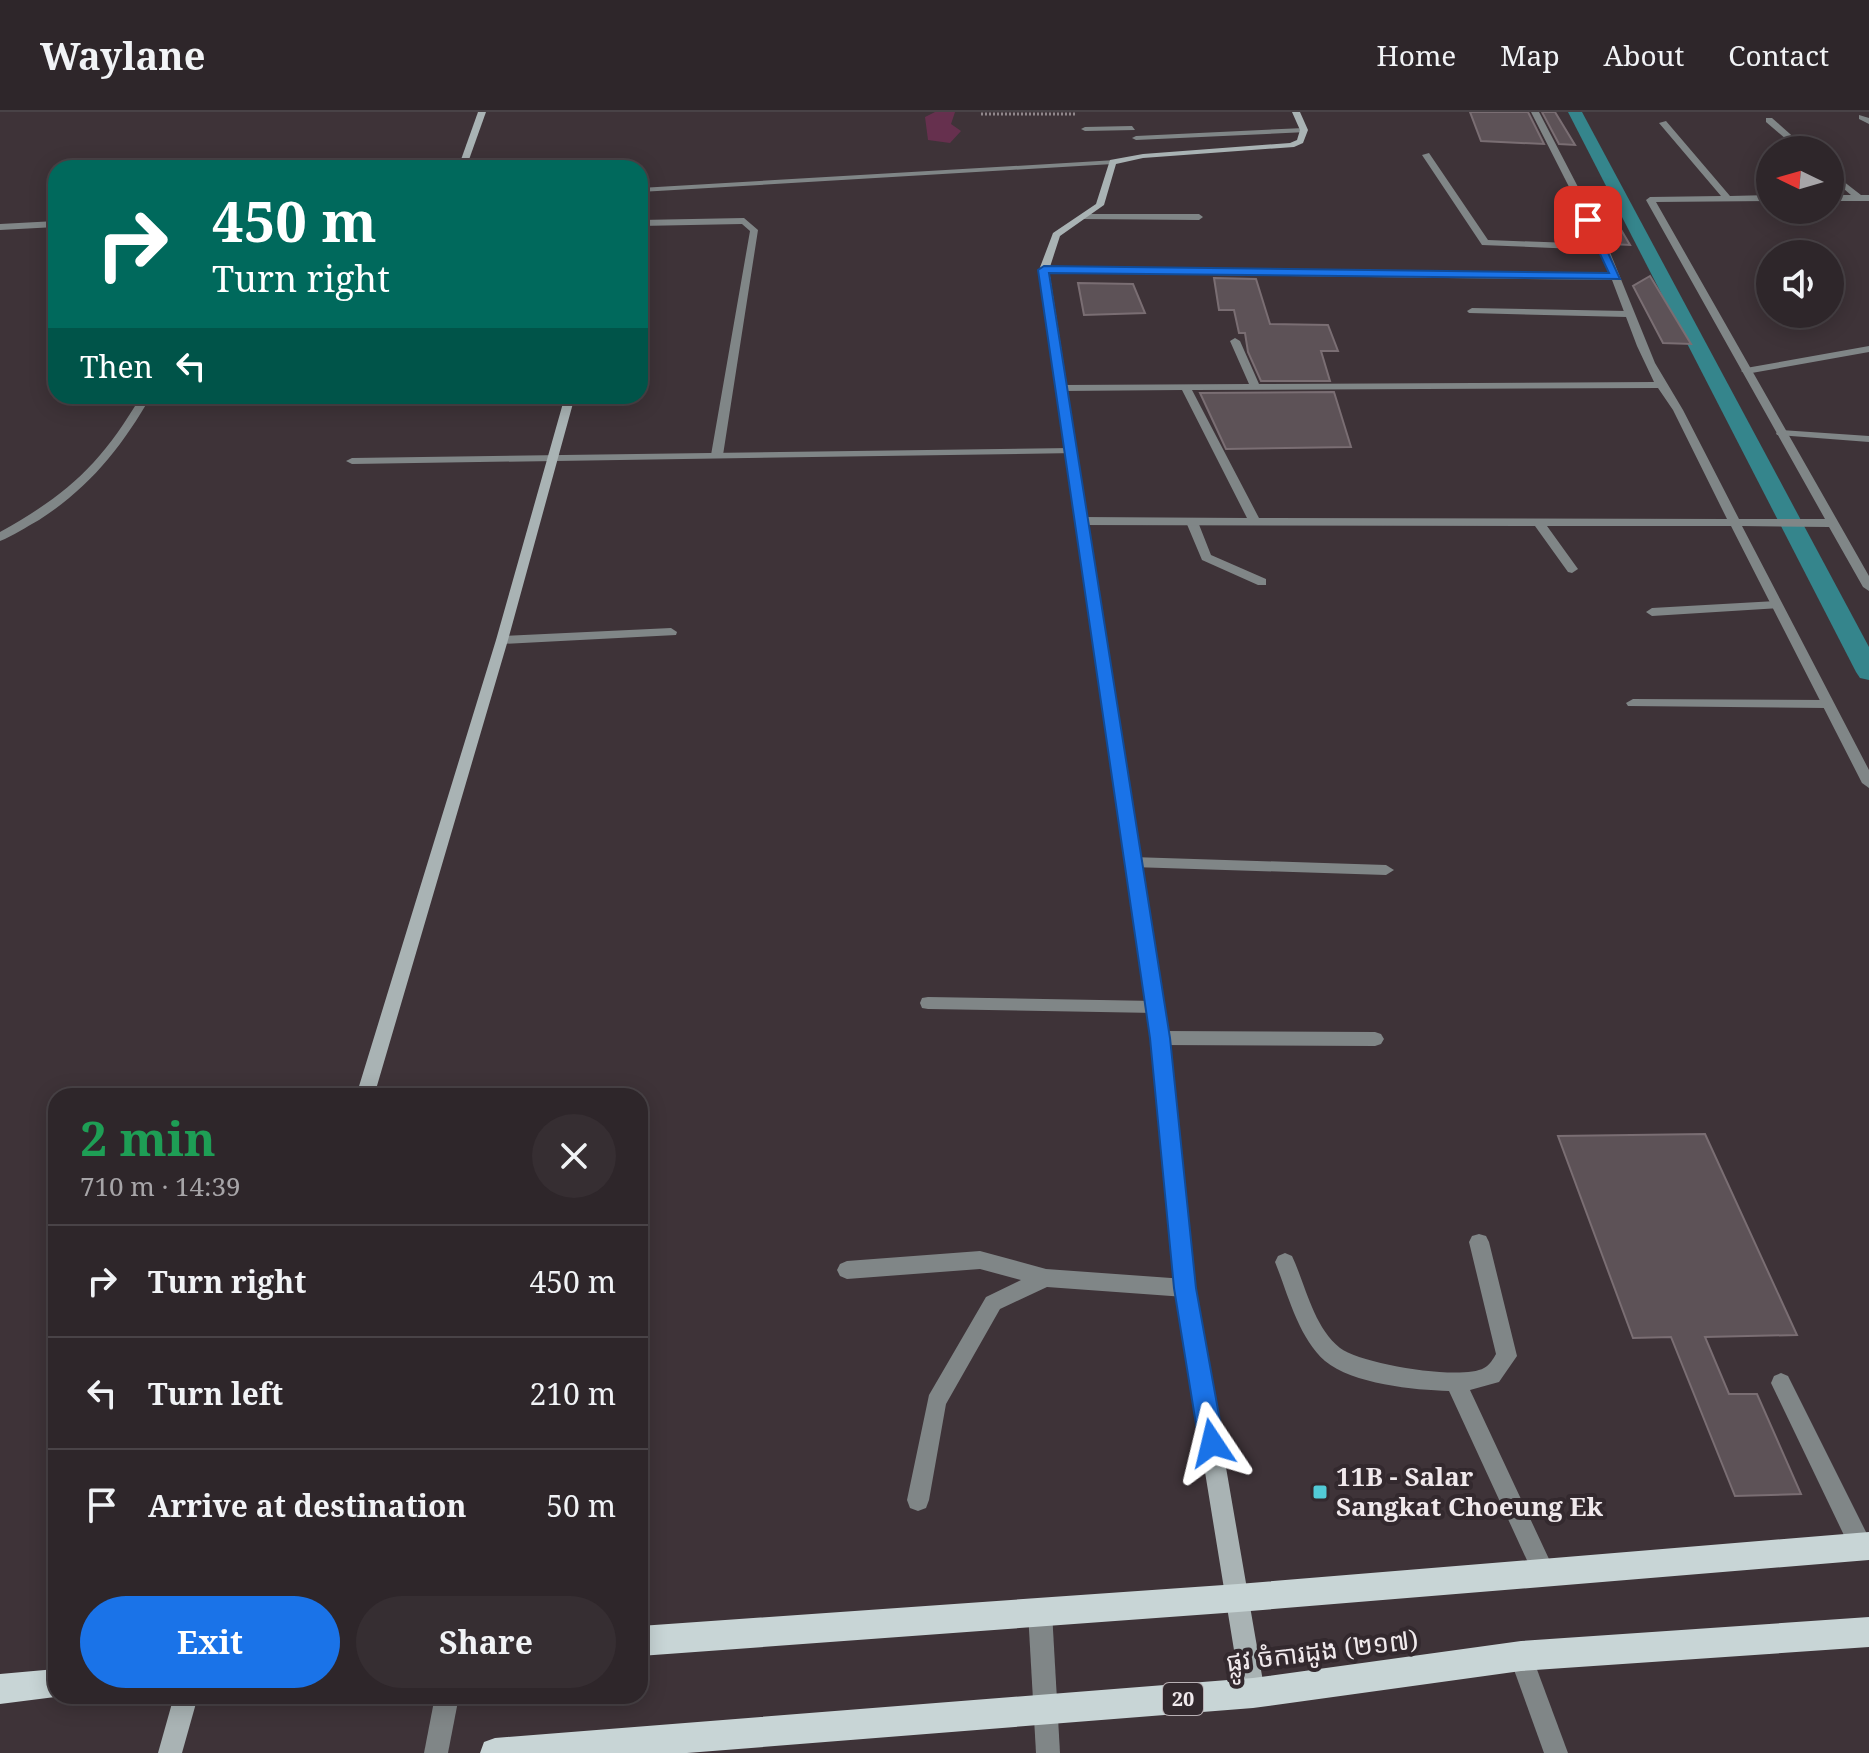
<!DOCTYPE html>
<html lang="en">
<head>
<meta charset="utf-8">
<style>
	body { margin:0; font-family:"Noto Serif","Noto Sans Khmer",serif; background:#362e32; color:#f1f3f6; height:100vh; display:flex; flex-direction:column; font-size:30px; white-space:nowrap }
	* { box-sizing:border-box; margin:0 }
	p { font-size:26px; color:#a7a5a8 }
	.icon { flex:none; width:44px; height:44px; fill:none; stroke:currentColor; stroke-width:2; stroke-linecap:round; stroke-linejoin:round }
	.map { position:relative; flex:1; overflow:hidden }
	.side { position:absolute; left:48px; top:976px; width:600px; height:616px; display:flex; flex-direction:column; background:#2e262a; border-radius:24px; box-shadow:0 4px 20px #0003,0 0 0 2px #494347 }
	.side>* { flex:none }
	.guide { position:absolute; left:48px; top:48px; width:600px; height:244px; border-radius:24px; box-shadow:0 4px 20px #0003,0 0 0 2px #494347; background:#00695c; color:#fff; overflow:hidden }
	.needle { width:52px; rotate:275deg }
	.fabs { position:absolute; left:1756px; top:24px; display:grid; gap:16px }
	.fabs a { display:grid; place-items:center; width:88px; height:88px; border-radius:50%; background:#2e262a; box-shadow:0 4px 20px #0003,0 0 0 2px #494347; font-size:40px }
	.pin { position:absolute; display:grid; place-items:center; width:68px; height:68px; color:#fff; margin:-34px; border-radius:16px; box-shadow:0 4px 12px #0006 }
	.me { position:absolute; width:88px; margin:-44px; rotate:350deg; stroke-linejoin:round; filter:drop-shadow(0 0 6px #0008) }
	.turn { display:flex; align-items:center; gap:28px; height:168px; padding:0 32px; font-size:36px }
	.turn .icon { width:104px; height:104px; stroke-width:2.5 }
	.turn b { display:block; font-size:56px; line-height:68px }
	.then { display:flex; align-items:center; height:76px; padding:0 32px; background:#0003; gap:16px; font-size:30px }
	.round { display:grid; place-items:center; flex:none; width:84px; height:84px; border-radius:42px; background:#362e32 }
	.head { display:flex; align-items:center; justify-content:space-between; height:136px; padding:0 32px }
	h1 { font-size:48px; font-weight:700; line-height:60px; color:#1e9e55 }
	.cta { display:flex; gap:16px; margin-top:auto; padding:16px 32px }
	.cta a { flex:1; height:92px; border-radius:48px; background:#1a73e8; color:#fff; font-size:32px; font-weight:700; line-height:92px; text-align:center }
	.cta a+a { background:#362e32; color:#f1f3f6 }
	ul { padding:0; list-style:none }
	li { display:flex; align-items:center; gap:24px; height:112px; padding:0 32px; border-top:2px solid #494347 }
	li div { flex:1 }
	li b { display:block; font-size:30px }
	li em { font-style:normal }
	header { display:flex; align-items:center; gap:48px; box-sizing:border-box; height:112px; padding:0 40px; background:#2e262a; border-bottom:2px solid #494347 }
	header strong { font-size:38px }
	nav { display:flex; gap:44px; margin-inline-start:auto; font-size:28px }
	.map>svg:first-child { display:block }
</style>
</head>
<body>
<header>
<strong>Waylane</strong>
<nav><a>Home</a><a>Map</a><a>About</a><a>Contact</a></nav>
</header>
<div class="map">
<svg width="1869" height="1641" viewBox="0 0 1869 1641">
	<rect width="100%" height="100%" fill="#3e3338"/>
	<!-- green -->
	<polygon fill="#66304e" points="935,0 955,0 951,12 961,19 950,31 928,28 925,5"/>
	<g fill="none" stroke-linecap="round" stroke-linejoin="round">
		<!-- canal -->
		<polygon fill="#35858c" fill-rule="evenodd" points="1568,0 1582,0 1869,535 1869,568 1860,566 1856,560"/>
	</g>
	<!-- building -->
	<g fill="#5d5257" stroke="#7a6e73" stroke-width="2">
		<polygon points="1470,0 1528,0 1544,32 1481,29"/>
		<polygon points="1542,0 1555,0 1575,33 1559,32"/>
		<polygon points="1556,98 1578,98 1593,129 1572,128"/>
		<polygon points="1594,99 1610,99 1630,133 1610,132"/>
		<polygon points="1650,164 1691,232 1663,231 1633,174"/>
		<polygon points="1214,166 1256,167 1270,212 1328,213 1338,239 1321,239 1330,269 1261,269 1248,240 1245,221 1239,221 1234,198 1219,198"/>
		<polygon points="1078,171 1133,172 1145,201 1084,203"/>
		<polygon points="1334,280 1351,335 1226,337 1200,281"/>
		<polygon points="1705,1022 1797,1223 1705,1225 1729,1282 1757,1282 1801,1382 1735,1384 1671,1225 1633,1226 1558,1024"/>
	</g>
	<g fill="none" stroke-linecap="round" stroke-linejoin="round">
		<!-- path -->
		<polyline stroke="#90878b" stroke-width="3" stroke-dasharray="2 2" stroke-linecap="butt" points="981,2 1076,2"/>
		<!-- lane -->
		<g fill="#808687" fill-rule="evenodd">
			<polygon points="1132,14 1135,18 1085,19 1081,17 1085,15"/>
			<polygon points="1304,16 1307,20 1136,28 1132,26 1136,24"/>
			<polygon points="744,106 758,118 723,343 717,346 711,343 750,119 742,112 640,114 640,108"/>
			<polygon points="1472,196 1627,199 1632,202 1627,205 1469,201 1467,199"/>
			<polygon points="1869,234 1869,240 1746,262 1741,259 1746,256"/>
			<polygon points="1781,318 1869,324 1869,330 1777,323 1776,321"/>
			<polygon points="1192,406 1198,410 1211,443 1266,467 1266,473 1258,473 1202,448 1186,410"/>
			<polygon points="1776,489 1780,490 1780,496 1652,504 1646,500 1652,496"/>
			<polygon points="671,516 677,520 676,523 502,532 496,528 502,524"/>
			<polygon points="1633,587 1826,588 1833,592 1826,596 1628,594 1626,591"/>
			<polygon points="1132,745 1386,753 1394,758 1386,763 1132,755 1124,750"/>
			<polygon points="928,885 1156,889 1162,890 1164,895 1162,900 1156,901 928,897 922,896 920,891 922,886"/>
			<polygon points="1160,919 1375,920 1381,922 1384,927 1381,932 1375,934 1160,933 1154,931 1151,926 1154,921"/>
			<path d="M1479,1122L1486,1124L1489,1130L1517,1244L1499,1270L1470,1278L1556,1462L1553,1470L1545,1473L1537,1470L1449,1279C1415,1278 1352,1272 1325,1249C1298,1225 1288,1182 1275,1150L1278,1144L1285,1141L1292,1144C1306,1174 1313,1214 1340,1236C1361,1252 1461,1269 1484,1256C1490,1253 1493,1247 1496,1242L1469,1130L1472,1124Z"/>
			<polygon points="980,1139 1046,1157 1185,1167 1192,1170 1195,1176 1192,1182 1185,1185 1047,1175 1000,1197 946,1292 929,1388 926,1396 918,1399 910,1396 907,1388 929,1283 986,1185 1021,1168 980,1157 847,1167 840,1164 837,1158 840,1152 847,1149"/>
			<polygon points="1781,1261 1788,1264 1869,1426 1869,1442 1861,1445 1853,1442 1771,1271 1774,1264"/>
			<polygon points="1040,1488 1048,1492 1052,1500 1060,1641 1036,1641 1028,1500 1032,1492"/>
			<polygon points="1521,1532 1529,1536 1568,1641 1544,1641 1509,1544 1513,1536"/>
			<polygon points="435,1584 459,1584 448,1641 424,1641"/>
		</g>
		<!-- street -->
		<g fill="#808687" fill-rule="evenodd">
			<path d="M1531,0H1539L1603,123L1655,251L1683,298L1739,407H1825L1646,88L1650,85L1721,84L1659,11L1666,9L1730,84L1770,83V89L1656,90L1869,464V479L1863,475L1829,415L1742,414L1869,658V676L1862,671L1731,414H1547L1578,457L1572,461L1568,460L1535,414L1081,413L1075,409L1081,405L1247,406L1182,278L1062,279L1057,276L1062,273L1249,272L1230,229L1235,226L1240,229L1259,272L1654,270L1637,234L1612,168L1044,161L1039,158L1044,155L1610,162L1600,138L1482,133L1422,43L1429,41L1488,128L1598,132ZM1658,276L1673,298L1727,407L1259,406L1192,278Z"/>
			<polygon points="1859,3 1869,6 1869,12 1859,7"/>
			<polygon points="1766,6 1772,6 1808,38 1799,38 1766,10"/>
			<polygon points="1116,48 1113,52 640,80 640,76"/>
			<polygon points="1830,59 1861,83 1869,83 1869,89 1830,89 1830,83 1851,83 1830,65"/>
			<polygon points="1083,102 1199,102 1203,105 1199,108 1080,107 1079,105"/>
			<polygon points="56,109 56,115 0,118 0,112"/>
			<path d="M141,284H151C122,335 89,376 39,408C26,415 13,424 0,429V420C68,382 101,352 141,284Z"/>
			<polygon points="1072,336 1076,337 1076,341 352,352 346,349 352,346"/>
		</g>
		<!-- secondary -->
		<g fill="#a9b3b4" fill-rule="evenodd">
			<polygon points="478,0 486,0 466,56 458,56"/>
			<polygon points="1292,0 1300,0 1308,18 1303,31 1294,35 1143,46 1116,52 1104,93 1060,124 1049,158 1169,926 1195,1176 1265,1581 1261,1589 1253,1593 1245,1589 1241,1581 1175,1176 1151,926 1039,158 1053,121 1096,92 1110,48 1143,42 1290,31 1297,28 1300,18"/>
			<polygon points="565,284 575,284 508,528 374,984 356,984 496,528"/>
			<polygon points="174,1584 198,1584 182,1641 158,1641"/>
		</g>
		<!-- primary -->
		<g fill="#c8d5d6" fill-rule="evenodd">
			<polygon points="1869,1420 1869,1448 1238,1500 640,1544 640,1514 1238,1472"/>
			<polygon points="1869,1505 1869,1535 1521,1559 1253,1596 687,1641 480,1641 484,1630 495,1626 1253,1566 1521,1529"/>
			<polygon points="56,1557 56,1584 63,1584 0,1592 0,1562"/>
		</g>
	</g>
	<!-- route -->
	<polygon fill="#1a73e8" stroke="#114b97" stroke-width="2" points="1588,105 1593,108 1620,167 1049,161 1170,926 1196,1176 1224,1331 1220,1339 1212,1343 1203,1339 1199,1331 1174,1176 1150,926 1038,158 1044,154 1609,161 1584,108"/>
	<!-- markers -->
	<rect fill="#52cbd7" stroke="#33292e" stroke-width="3" x="1312" y="1372" width="16" height="16" rx="4"/>
	<g text-anchor="middle" stroke-width="8" stroke-linejoin="round" paint-order="stroke">
		<!-- shield labels -->
		<rect fill="#33292e" stroke="#b7afb3" stroke-width="2" x="1163" y="1571" width="40" height="32" rx="6"/>
		<g font-size="20" font-weight="bold" fill="#f0e9ec">
			<text x="1183" y="1594">20</text>
		</g>
		<!-- near-poi labels -->
		<g font-size="26" font-weight="bold" fill="#f0e9ec" stroke="#33292e" text-anchor="start">
			<text x="1336" y="1374">11B - Salar<tspan x="1336" dy="30">Sangkat Choeung Ek</tspan></text>
		</g>
		<!-- near-street labels -->
		<g font-size="26" fill="#f0e9ec" stroke="#33292e">
			<text transform="translate(1322 1539) rotate(-7)" y="9">ផ្លូវ ចំការដូង (២១៧)</text>
		</g>
	</g>
</svg>
<div class="fabs">
<a><svg class="needle" viewBox="-14 -14 28 28"><path d="M0-13l5 13h-10z" fill="#e53935"/><path d="M0 13l5-13h-10z" fill="#a7a5a8"/></svg></a>
<a><svg class="icon" aria-label="sound" viewBox="0 0 24 24"><path d="M4 9h4l5-4v14l-5-4H4zM17 9q2 3 0 6"/></svg></a>
</div>
<div class="pin" style="left:1588px;top:108px;background:#d93025"><svg class="icon" aria-label="arrive" viewBox="0 0 24 24"><path d="M6 21V4h12l-3 4 3 4H6"/></svg></div>
<svg class="me" style="left:1212px;top:1331px" viewBox="-20 -20 40 40"><path d="M0-17L14 15 0 8-14 15z" fill="#1a73e8" stroke="#fff" stroke-width="4"/></svg>
<div class="guide">
<div class="turn"><svg class="icon" aria-label="right" viewBox="0 0 24 24"><path d="M7 20v-9h11M14 6l5 5-5 5"/></svg><div><b>450 m</b>Turn right</div></div>
<div class="then">Then<svg class="icon" aria-label="left" viewBox="0 0 24 24"><path d="M17 20v-9H6M10 6l-5 5 5 5"/></svg></div>
</div>
<section class="side">
<div class="head"><div><h1>2 min</h1><p>710 m · 14:39</p></div><a class="round"><svg class="icon" aria-label="close" viewBox="0 0 24 24"><path d="M6 6l12 12M18 6L6 18"/></svg></a></div>
<ul>
<li><svg class="icon" aria-label="right" viewBox="0 0 24 24"><path d="M7 20v-9h11M14 6l5 5-5 5"/></svg><div><b>Turn right</b></div><em>450 m</em></li>
<li><svg class="icon" aria-label="left" viewBox="0 0 24 24"><path d="M17 20v-9H6M10 6l-5 5 5 5"/></svg><div><b>Turn left</b></div><em>210 m</em></li>
<li><svg class="icon" aria-label="arrive" viewBox="0 0 24 24"><path d="M6 21V4h12l-3 4 3 4H6"/></svg><div><b>Arrive at destination</b></div><em>50 m</em></li>
</ul>
<div class="cta"><a>Exit</a><a>Share</a></div>
</section>
</div>
</body>
</html>
